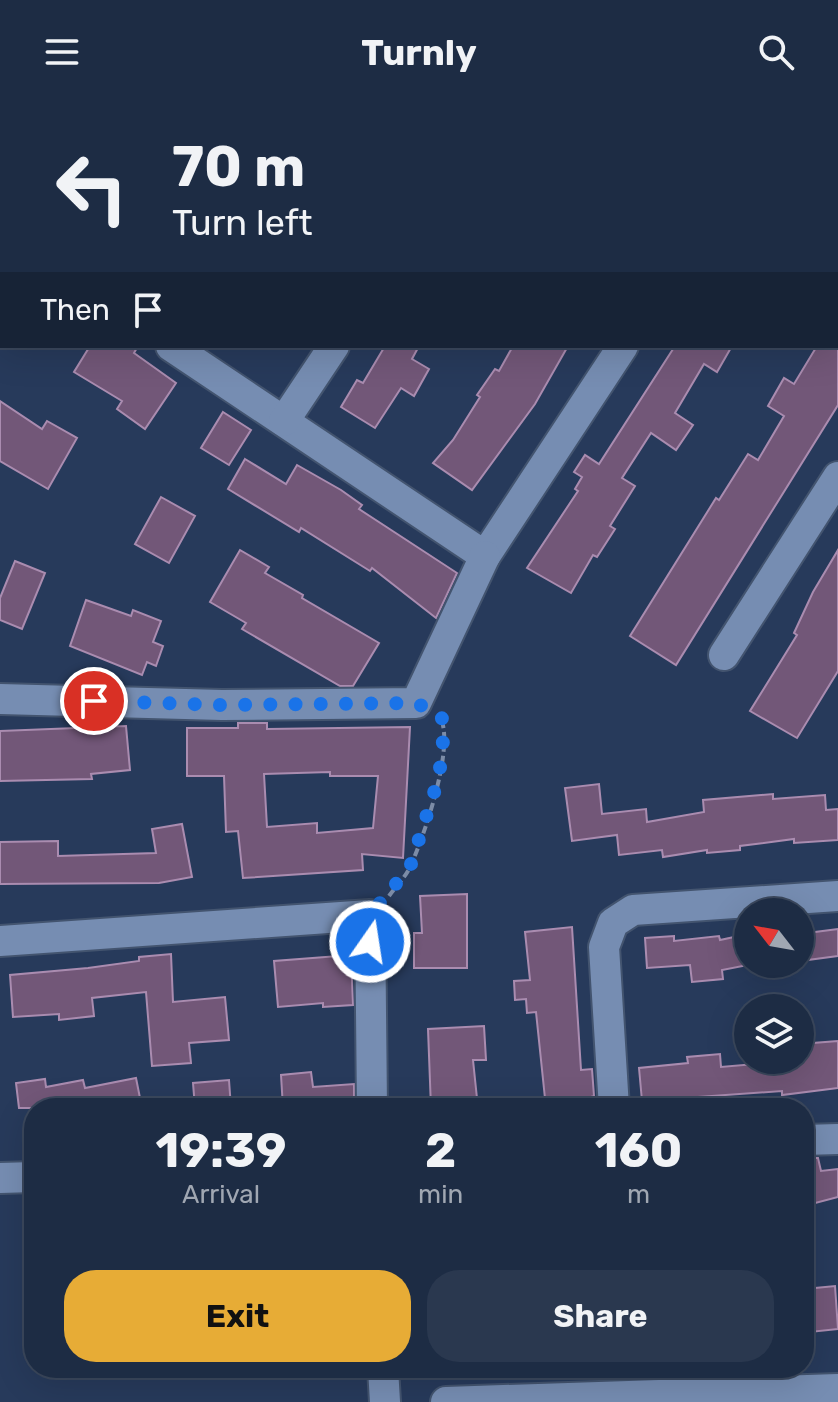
<!DOCTYPE html>
<html lang="en">
<head>
<meta charset="utf-8">
<style>
	body { margin:0; font-family:Rubik,sans-serif; background:#2a384f; color:#f1f3f6; height:100vh; display:flex; flex-direction:column; font-size:30px; white-space:nowrap }
	* { box-sizing:border-box; margin:0 }
	p { font-size:26px; color:#a0a7b2 }
	.icon { flex:none; width:44px; height:44px; fill:none; stroke:currentColor; stroke-width:2; stroke-linecap:round; stroke-linejoin:round }
	.map { position:relative; flex:1; overflow:hidden }
	.sheet { position:absolute; left:24px; top:994px; width:790px; height:280px; display:flex; flex-direction:column; background:#1d2c44; border-radius:32px; box-shadow:0 8px 32px #0002,0 0 0 2px #3b485d }
	.sheet>* { flex:none }
	.banner { position:absolute; left:0px; top:0px; width:838px; height:244px; box-shadow:0 8px 32px #0002,0 0 0 2px #3b485d; background:#1d2c44; color:#f1f3f6; overflow:hidden }
	.needle { width:52px; rotate:301deg }
	.tools { position:absolute; left:734px; top:794px; display:grid; gap:16px }
	.tools a { display:grid; place-items:center; width:80px; height:80px; border-radius:50%; background:#1d2c44; box-shadow:0 8px 32px #0002,0 0 0 2px #3b485d; font-size:40px }
	.pin { position:absolute; display:grid; place-items:center; width:68px; height:68px; color:#fff; margin:-34px; border:4px solid #fff; border-radius:50%; box-shadow:0 2px 8px #0007 }
	.me { position:absolute; width:88px; margin:-44px; rotate:13deg; stroke-linejoin:round; filter:drop-shadow(0 0 6px #0008) }
	.turn { display:flex; align-items:center; gap:28px; height:168px; padding:0 40px; font-size:36px }
	.turn .icon { width:104px; height:104px; stroke-width:2.5 }
	.turn b { display:block; font-size:56px; line-height:68px }
	.then { display:flex; align-items:center; height:76px; padding:0 40px; background:#0003; gap:16px; font-size:30px }
	.eta { display:flex; justify-content:space-evenly; align-items:center; height:136px; text-align:center }
	.eta b { font-size:48px; font-weight:700; line-height:56px }
	.action { display:flex; gap:16px; margin-top:auto; padding:16px 40px }
	.action a { flex:1; height:92px; border-radius:32px; background:#e7ac36; color:#111; font-size:32px; font-weight:700; line-height:92px; text-align:center }
	.action a+a { background:#2a384f; color:#f1f3f6 }
	header { display:flex; justify-content:space-between; align-items:center; height:104px; padding:0 40px; background:#1d2c44; font-size:36px; font-weight:700 }
	.map>svg:first-child { display:block }
</style>
</head>
<body>
<header><svg class="icon" aria-label="menu" viewBox="0 0 24 24"><path d="M4 6h16M4 12h16M4 18h16"/></svg>Turnly<svg class="icon" aria-label="search" viewBox="0 0 24 24"><circle cx="10" cy="10" r="6"/><path d="M15 15l6 6"/></svg></header>
<div class="map">
<svg width="838" height="1298" viewBox="0 0 838 1298">
	<rect width="100%" height="100%" fill="#273a5b"/>
	<!-- building -->
	<g fill="#725778" stroke="#aa8cb0" stroke-width="2" fill-rule="evenodd">
		<polygon points="90,242 138,242 134,249 176,279 145,325 117,305 122,297 74,268"/>
		<polygon points="385,242 419,242 412,255 429,265 414,292 401,284 375,324 341,303 357,276 363,279"/>
		<polygon points="513,242 568,242 535,300 472,386 433,359 453,336 480,293 477,291 495,265 499,267"/>
		<polygon points="675,242 732,242 717,268 704,260 675,309 693,321 676,346 651,329 622,374 635,382 610,422 615,425 597,453 593,451 571,489 527,464 578,387 575,385 582,373 574,368 585,351 599,360"/>
		<polygon points="817,242 838,242 838,301 676,561 630,532 716,394 719,396 748,350 758,356 784,312 768,302 784,274 794,280"/>
		<polygon points="0,297 42,325 47,317 77,334 48,385 0,357"/>
		<polygon points="223,308 251,326 229,361 201,344"/>
		<polygon points="245,355 286,380 297,361 341,386 362,401 359,405 457,469 436,514 372,464 370,467 301,424 299,428 228,385"/>
		<polygon points="161,393 195,412 169,459 135,440"/>
		<polygon points="240,446 269,463 265,469 303,491 302,494 379,539 353,582 340,582 242,525 246,519 210,498"/>
		<polygon points="838,446 838,567 797,634 750,607 797,531 794,529 813,488"/>
		<polygon points="15,457 45,469 22,525 0,516 0,494"/>
		<polygon points="86,496 131,512 133,506 161,517 153,538 163,542 156,562 147,558 142,571 70,542"/>
		<path d="M238,619H267V625L410,623L403,754L362,750L363,766L243,774L238,727L226,728L224,672H187V624H238ZM330,668V672H378L373,724L317,729V719L267,723L264,670Z"/>
		<polygon points="126,622 130,666 91,670 92,675 0,677 0,627"/>
		<polygon points="599,680 602,710 646,705 647,718 704,708 703,696 773,690 773,695 825,691 826,706 838,705 838,736 794,739 794,735 740,742 740,746 707,749 707,746 663,753 662,746 619,751 617,731 572,737 565,684"/>
		<polygon points="182,720 192,773 159,779 0,780 0,738 58,737 58,752 156,749 152,725"/>
		<polygon points="467,790 467,864 414,864 414,829 422,829 420,792"/>
		<polygon points="572,823 581,966 592,965 594,992 591,993 591,1004 546,1004 536,908 527,909 526,895 515,896 514,877 530,876 525,828"/>
		<polygon points="838,825 838,852 800,857 800,830"/>
		<polygon points="748,830 748,861 722,866 723,875 692,878 690,861 647,864 645,834 674,832 674,837 719,832 720,836"/>
		<polygon points="171,850 173,898 225,893 229,936 189,939 191,959 152,962 146,888 92,894 94,912 59,916 59,910 13,913 10,871 88,864 139,857 139,853"/>
		<polygon points="351,851 353,901 323,903 323,899 278,903 274,857"/>
		<polygon points="484,922 486,956 473,956 478,1004 431,1004 428,925"/>
		<polygon points="838,937 838,984 782,991 782,987 642,997 639,964 688,959 687,953 720,950 721,963 800,956 800,940"/>
		<polygon points="311,968 313,983 354,980 354,1004 283,1004 281,971"/>
		<polygon points="136,974 142,1004 19,1004 16,979 45,975 46,983 83,976 85,984"/>
		<polygon points="229,976 231,1004 195,1004 193,979"/>
		<polygon points="804,1054 818,1054 821,1067 838,1065 838,1093 804,1102"/>
		<polygon points="835,1182 838,1225 810,1228 805,1185"/>
	</g>
	<g fill="none" stroke-linecap="round" stroke-linejoin="round">
		<defs>
			<g id="minor">
				<polyline points="461,0 464,2"/>
				<polyline points="197,2 199,0"/>
				<polyline points="821,2 823,0"/>
				<polyline points="0,127 2,129"/>
				<polyline points="836,185 838,186"/>
				<polyline points="171,242 485,452 623,242"/>
				<polyline points="284,317 334,242"/>
				<polyline points="724,551 838,373"/>
				<polyline points="0,595 222,601 416,599 485,452"/>
				<polyline points="0,837 370,811 372,1004"/>
				<polyline points="614,1004 604,843 613,819 633,806 838,792"/>
				<polyline points="804,1036 838,1035"/>
				<polyline points="0,1074 34,1073"/>
				<polyline points="383,1264 385,1298"/>
				<polyline points="446,1298 838,1285"/>
			</g>
		</defs>
		<!-- minor casing -->
		<use href="#minor" stroke="#43546f" stroke-width="34"/>
		<!-- path -->
		<path stroke="#7c8ca7" stroke-width="4" stroke-dasharray="8 4" stroke-linecap="butt" d="M389,792C396,782 406,773 411,761C424,732 457,638 439,611"/>
		<!-- minor -->
		<use href="#minor" stroke="#768db2" stroke-width="30"/>
	</g>
	<g fill="none" stroke-linecap="round" stroke-linejoin="round">
		<!-- route -->
		<polyline stroke="#1a73e8" stroke-width="14" stroke-dasharray="0 25.2" points="94,597 222,601 416,599 439,610 445,619 439,673 410,763 370,811 370,838"/>
	</g>
</svg>
<div class="tools">
<a><svg class="needle" viewBox="-14 -14 28 28"><path d="M0-13l5 13h-10z" fill="#e53935"/><path d="M0 13l5-13h-10z" fill="#a0a7b2"/></svg></a>
<a><svg class="icon" aria-label="layers" viewBox="0 0 24 24"><path d="M12 4l9 5-9 5-9-5zM3 14l9 5 9-5"/></svg></a>
</div>
<div class="pin" style="left:94px;top:597px;background:#d93025"><svg class="icon" aria-label="arrive" viewBox="0 0 24 24"><path d="M6 21V4h12l-3 4 3 4H6"/></svg></div>
<svg class="me" style="left:370px;top:838px" viewBox="-20 -20 40 40"><circle r="17" fill="#1a73e8" stroke="#fff" stroke-width="3"/><path d="M0-11L8 9 0 5-8 9z" fill="#fff"/></svg>
<div class="banner">
<div class="turn"><svg class="icon" aria-label="left" viewBox="0 0 24 24"><path d="M17 20v-9H6M10 6l-5 5 5 5"/></svg><div><b>70 m</b>Turn left</div></div>
<div class="then">Then<svg class="icon" aria-label="arrive" viewBox="0 0 24 24"><path d="M6 21V4h12l-3 4 3 4H6"/></svg></div>
</div>
<section class="sheet">
<div class="eta">
<div><b>19:39</b><p>Arrival</p></div>
<div><b>2</b><p>min</p></div>
<div><b>160</b><p>m</p></div>
</div>
<div class="action"><a>Exit</a><a>Share</a></div>
</section>
</div>
</body>
</html>
